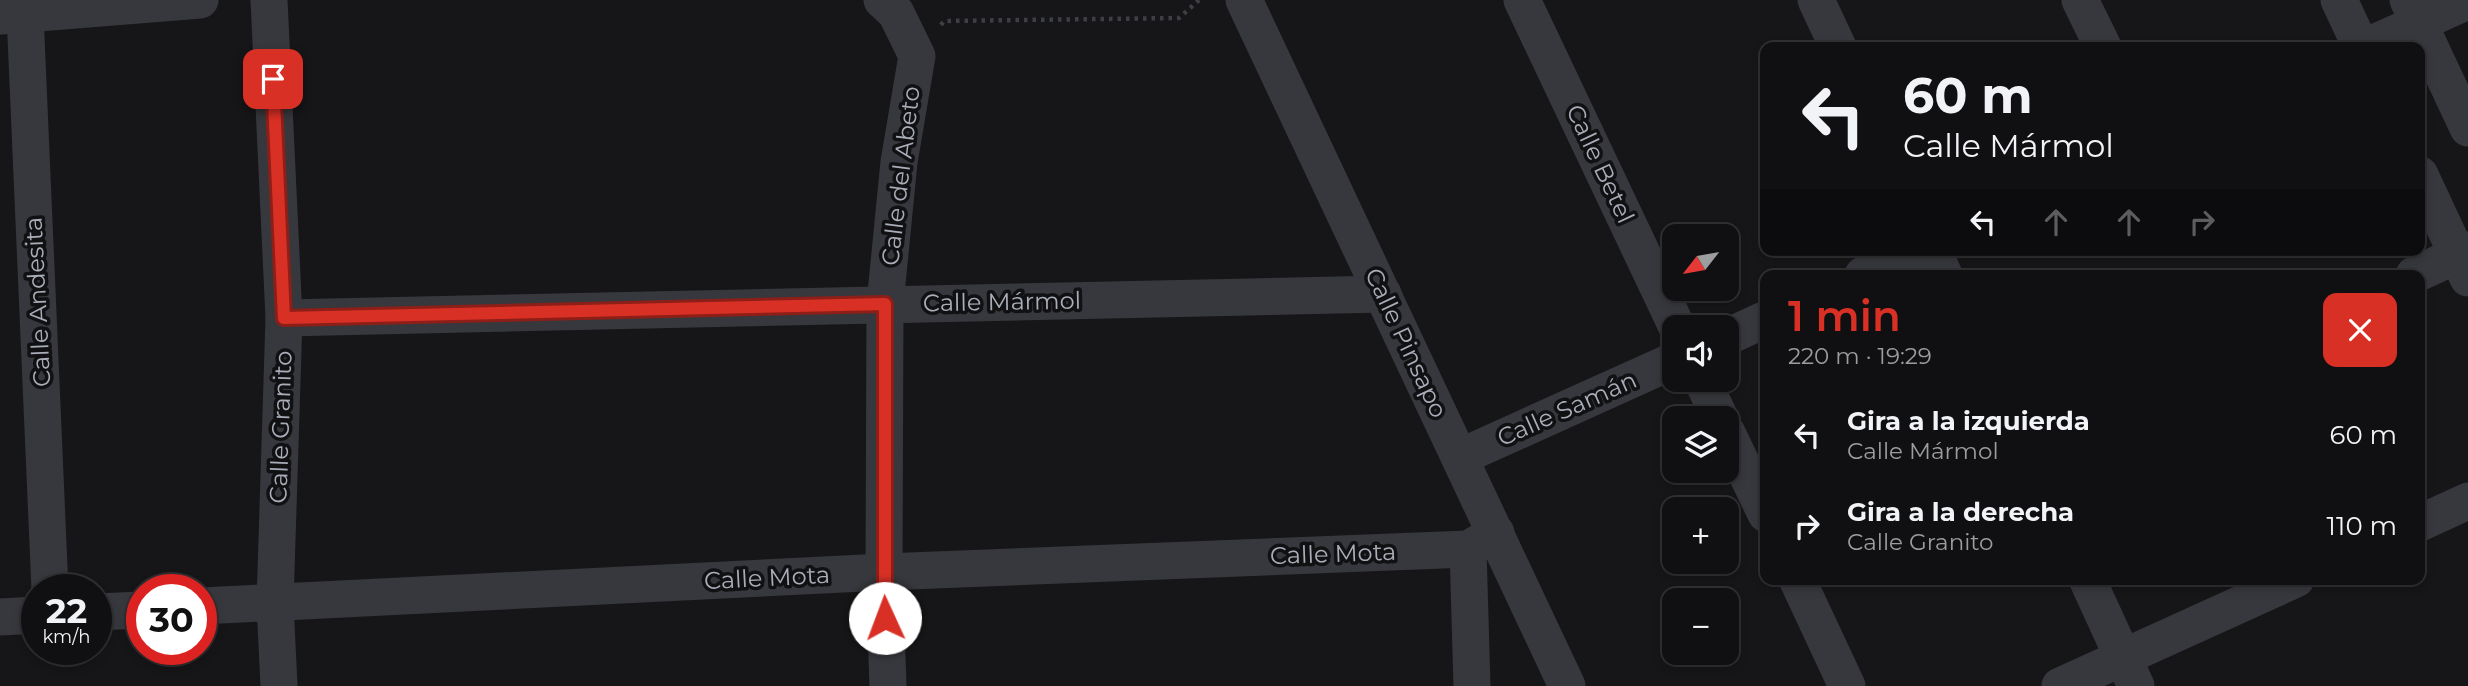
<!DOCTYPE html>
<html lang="es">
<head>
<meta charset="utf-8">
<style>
	body { margin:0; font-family:Montserrat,sans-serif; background:#1e1e20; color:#f1f3f6; height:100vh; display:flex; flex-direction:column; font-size:26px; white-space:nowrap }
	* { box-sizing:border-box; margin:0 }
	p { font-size:23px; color:#9c9d9f }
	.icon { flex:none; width:38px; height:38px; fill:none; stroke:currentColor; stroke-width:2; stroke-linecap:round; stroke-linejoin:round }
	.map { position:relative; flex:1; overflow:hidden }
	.side { position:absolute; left:1760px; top:270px; width:665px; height:315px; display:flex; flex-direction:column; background:#101012; border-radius:14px; box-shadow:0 4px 10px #0003,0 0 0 2px #303032 }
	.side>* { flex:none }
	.top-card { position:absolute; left:1760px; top:42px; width:665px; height:214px; border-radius:14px; box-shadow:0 4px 10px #0003,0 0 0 2px #303032; background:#101012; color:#f1f3f6; overflow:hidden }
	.needle { width:46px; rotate:239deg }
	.tools { position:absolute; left:1662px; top:224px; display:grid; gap:14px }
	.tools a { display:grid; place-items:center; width:77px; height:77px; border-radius:14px; background:#101012; box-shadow:0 4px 10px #0003,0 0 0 2px #303032; font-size:35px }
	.speed { position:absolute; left:21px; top:574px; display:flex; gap:14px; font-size:35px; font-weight:700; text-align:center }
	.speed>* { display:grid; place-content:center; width:91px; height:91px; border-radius:50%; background:#101012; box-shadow:0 4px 10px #0003,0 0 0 2px #303032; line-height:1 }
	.speed small { font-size:18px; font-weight:400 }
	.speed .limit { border:10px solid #d22; background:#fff; color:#111 }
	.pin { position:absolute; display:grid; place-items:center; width:60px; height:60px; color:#fff; margin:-30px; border-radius:14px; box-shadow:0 4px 10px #0006 }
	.me { position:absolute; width:77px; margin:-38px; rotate:358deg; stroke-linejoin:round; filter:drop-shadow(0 0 5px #0008) }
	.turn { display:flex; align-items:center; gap:24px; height:147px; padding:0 28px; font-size:32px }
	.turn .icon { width:91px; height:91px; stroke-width:2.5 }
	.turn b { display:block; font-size:49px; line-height:60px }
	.lanes { display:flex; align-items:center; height:66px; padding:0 28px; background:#0003; justify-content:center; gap:35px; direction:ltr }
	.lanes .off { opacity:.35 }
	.round { display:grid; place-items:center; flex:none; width:74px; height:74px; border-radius:14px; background:#1e1e20 }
	.head { display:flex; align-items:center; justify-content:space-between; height:119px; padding:0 28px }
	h1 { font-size:42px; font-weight:600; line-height:52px; color:#d93025 }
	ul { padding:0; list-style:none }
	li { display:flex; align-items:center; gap:21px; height:91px; padding:0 28px }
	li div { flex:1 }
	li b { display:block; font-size:26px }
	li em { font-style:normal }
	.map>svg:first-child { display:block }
</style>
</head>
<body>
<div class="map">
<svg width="2468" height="686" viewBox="0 0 2468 686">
	<rect width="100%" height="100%" fill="#161618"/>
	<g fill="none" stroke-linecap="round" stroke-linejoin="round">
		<!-- path -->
		<polyline stroke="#3d3f44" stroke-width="4.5" stroke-dasharray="3.5 5" stroke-linecap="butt" points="941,25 944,21 1179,18 1199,0"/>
		<!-- minor -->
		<g stroke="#37383d" stroke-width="37">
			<polyline points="269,0 284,318 275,603 279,686"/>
			<polyline points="882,0 896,13 917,56 899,162 885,304 884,572 888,686"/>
			<polyline points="1244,0 1567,686"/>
			<polyline points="1522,0 1677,327"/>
			<polyline points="1816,0 1838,47"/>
			<polyline points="2080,0 2103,47"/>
			<polyline points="2339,0 2361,47"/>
			<polyline points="2408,0 2468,128"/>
			<polyline points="25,14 50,590"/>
			<polyline points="1,16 200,0"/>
			<polyline points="2365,47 2468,1"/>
			<polyline points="2420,175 2468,278"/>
			<polyline points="1933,250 1944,275"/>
			<polyline points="1863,275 1917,250"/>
			<polyline points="2414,275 2468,250"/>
			<polyline points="284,318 1383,294"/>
			<polyline points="1727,337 1766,319"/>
			<polyline points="1702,380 1720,418"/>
			<polyline points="1727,433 1766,514"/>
			<polyline points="1460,457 1675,360"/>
			<polyline points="2420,523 2468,501"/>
			<polyline points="1468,549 1472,686"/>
			<polyline points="1797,579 1847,686"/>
			<polyline points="2087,579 2136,686"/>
			<polyline points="201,606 884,572 1468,549 1496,533"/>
			<polyline points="96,612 142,610"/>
			<polyline points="0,617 37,615"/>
			<polyline points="2060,686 2296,579"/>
		</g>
	</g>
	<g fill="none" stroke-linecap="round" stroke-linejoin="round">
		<defs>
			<polyline id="route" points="273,79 284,318 885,304 885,618"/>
		</defs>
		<!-- route casing -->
		<use href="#route" stroke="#8d1f18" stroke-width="18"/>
		<!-- route -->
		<use href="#route" stroke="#d93025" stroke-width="12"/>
	</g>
	<g text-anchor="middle" stroke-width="7" stroke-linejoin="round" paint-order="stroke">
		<!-- street labels -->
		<g font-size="24" fill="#a8adb8" stroke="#111113">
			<text transform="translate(1600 164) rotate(65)" y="8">Calle Betel</text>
			<text transform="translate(901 176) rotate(-83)" y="8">Calle del Abeto</text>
			<text transform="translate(38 302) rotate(-93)" y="8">Calle Andesita</text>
			<text transform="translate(1002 302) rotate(-1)" y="8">Calle Mármol</text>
			<text transform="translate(1406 343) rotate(65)" y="8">Calle Pinsapo</text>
			<text transform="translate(1567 409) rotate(-24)" y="8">Calle Samán</text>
			<text transform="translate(281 427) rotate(-88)" y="8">Calle Granito</text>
			<text transform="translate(1333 554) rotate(-2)" y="8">Calle Mota</text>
			<text transform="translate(767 578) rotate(-3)" y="8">Calle Mota</text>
		</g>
	</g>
</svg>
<div class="tools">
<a><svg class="needle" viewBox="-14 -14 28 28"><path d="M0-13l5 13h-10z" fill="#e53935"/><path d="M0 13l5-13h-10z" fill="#9c9d9f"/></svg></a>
<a><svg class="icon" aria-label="sound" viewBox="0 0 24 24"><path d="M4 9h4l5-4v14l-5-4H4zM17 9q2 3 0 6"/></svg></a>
<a><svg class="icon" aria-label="layers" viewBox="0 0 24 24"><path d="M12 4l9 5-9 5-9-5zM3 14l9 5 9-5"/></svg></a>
<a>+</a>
<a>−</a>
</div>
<div class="speed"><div>22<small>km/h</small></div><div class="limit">30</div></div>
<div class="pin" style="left:273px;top:79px;background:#d93025"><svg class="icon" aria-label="arrive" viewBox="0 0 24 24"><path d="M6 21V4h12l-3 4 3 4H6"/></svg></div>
<svg class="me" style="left:885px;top:618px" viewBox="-20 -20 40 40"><circle r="19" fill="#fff"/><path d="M0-13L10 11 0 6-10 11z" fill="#d93025"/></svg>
<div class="top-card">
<div class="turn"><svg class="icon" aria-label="left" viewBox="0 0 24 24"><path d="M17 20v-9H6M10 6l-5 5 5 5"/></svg><div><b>60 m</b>Calle Mármol</div></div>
<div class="lanes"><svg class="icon" aria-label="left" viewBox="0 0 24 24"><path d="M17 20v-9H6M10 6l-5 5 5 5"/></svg><svg class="icon off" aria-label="ahead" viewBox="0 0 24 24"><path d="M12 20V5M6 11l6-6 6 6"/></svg><svg class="icon off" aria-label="ahead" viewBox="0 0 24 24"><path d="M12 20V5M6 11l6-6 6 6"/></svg><svg class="icon off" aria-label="right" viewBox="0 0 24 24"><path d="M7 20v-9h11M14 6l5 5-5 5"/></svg></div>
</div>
<section class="side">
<div class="head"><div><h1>1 min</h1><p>220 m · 19:29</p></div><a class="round" style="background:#d93025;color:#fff"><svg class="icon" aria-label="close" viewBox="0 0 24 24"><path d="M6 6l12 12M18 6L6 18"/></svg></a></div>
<ul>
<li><svg class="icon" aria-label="left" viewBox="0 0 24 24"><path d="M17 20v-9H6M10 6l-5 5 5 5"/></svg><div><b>Gira a la izquierda</b><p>Calle Mármol</p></div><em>60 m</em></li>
<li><svg class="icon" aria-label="right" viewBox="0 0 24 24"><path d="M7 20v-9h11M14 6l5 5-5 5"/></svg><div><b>Gira a la derecha</b><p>Calle Granito</p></div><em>110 m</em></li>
</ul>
</section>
</div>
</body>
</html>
